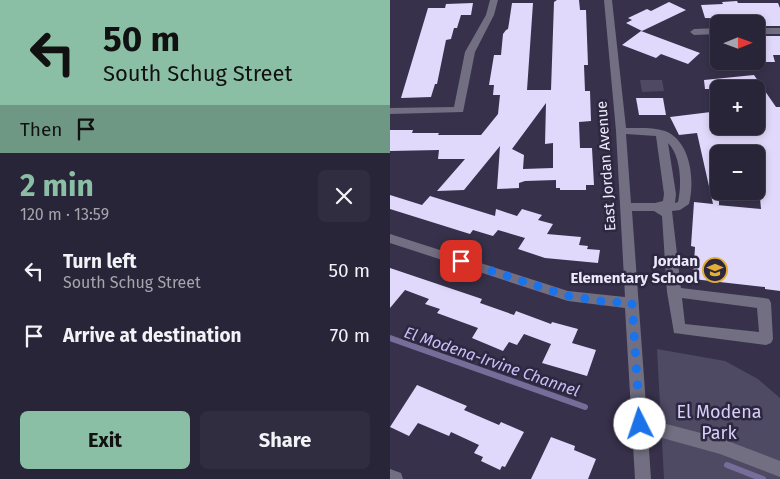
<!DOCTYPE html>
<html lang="en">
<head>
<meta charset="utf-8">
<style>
	body { margin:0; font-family:"Fira Sans",sans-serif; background:#312d40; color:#f1f3f6; height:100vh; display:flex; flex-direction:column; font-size:19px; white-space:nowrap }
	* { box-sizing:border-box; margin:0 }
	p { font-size:16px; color:#a5a5ae }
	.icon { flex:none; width:28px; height:28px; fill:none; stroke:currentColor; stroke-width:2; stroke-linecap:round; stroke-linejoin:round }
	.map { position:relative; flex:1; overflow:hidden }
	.panel { display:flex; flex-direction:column; background:#292538; width:390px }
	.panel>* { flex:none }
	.hud { background:#8abfa5; color:#111; overflow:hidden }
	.needle { width:32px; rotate:89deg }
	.buttons { position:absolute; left:320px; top:15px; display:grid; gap:10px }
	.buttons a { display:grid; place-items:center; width:55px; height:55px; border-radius:8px; background:#292538; box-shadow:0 2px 8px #0003,0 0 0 1px #454253; font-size:25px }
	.pin { position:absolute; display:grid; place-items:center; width:42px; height:42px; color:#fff; margin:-21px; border-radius:10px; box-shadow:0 2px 8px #0006 }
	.me { position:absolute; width:55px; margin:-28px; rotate:356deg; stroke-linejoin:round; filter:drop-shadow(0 0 4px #0008) }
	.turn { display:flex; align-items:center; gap:18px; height:105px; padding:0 20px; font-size:22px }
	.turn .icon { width:65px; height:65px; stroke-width:2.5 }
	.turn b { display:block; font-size:35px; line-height:42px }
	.then { display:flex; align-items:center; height:48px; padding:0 20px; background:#0003; gap:10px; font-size:19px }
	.round { display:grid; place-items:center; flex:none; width:52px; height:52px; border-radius:8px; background:#312d40 }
	.overview { display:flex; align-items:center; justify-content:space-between; height:85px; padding:0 20px }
	h1 { font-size:30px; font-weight:700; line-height:38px; color:#8abfa5 }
	.primary-button { display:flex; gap:10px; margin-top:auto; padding:10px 20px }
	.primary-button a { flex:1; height:58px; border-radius:8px; background:#8abfa5; color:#111; font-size:20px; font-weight:700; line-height:58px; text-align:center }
	.primary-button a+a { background:#312d40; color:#f1f3f6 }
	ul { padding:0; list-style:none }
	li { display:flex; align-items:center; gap:15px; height:65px; padding:0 20px }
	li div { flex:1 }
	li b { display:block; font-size:19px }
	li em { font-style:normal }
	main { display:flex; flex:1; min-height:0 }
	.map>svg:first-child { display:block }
</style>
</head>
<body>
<main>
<section class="panel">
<div class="hud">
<div class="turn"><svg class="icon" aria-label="left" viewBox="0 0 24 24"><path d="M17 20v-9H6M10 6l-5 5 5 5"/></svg><div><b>50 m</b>South Schug Street</div></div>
<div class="then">Then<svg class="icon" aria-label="arrive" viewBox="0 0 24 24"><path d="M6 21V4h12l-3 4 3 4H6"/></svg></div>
</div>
<div class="overview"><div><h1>2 min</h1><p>120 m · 13:59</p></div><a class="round"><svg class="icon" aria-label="close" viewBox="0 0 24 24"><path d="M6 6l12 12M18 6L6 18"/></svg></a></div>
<ul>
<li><svg class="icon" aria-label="left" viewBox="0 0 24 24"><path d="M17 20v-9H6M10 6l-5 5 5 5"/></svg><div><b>Turn left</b><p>South Schug Street</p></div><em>50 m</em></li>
<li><svg class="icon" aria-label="arrive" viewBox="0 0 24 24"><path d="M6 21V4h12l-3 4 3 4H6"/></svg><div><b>Arrive at destination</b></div><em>70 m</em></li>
</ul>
<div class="primary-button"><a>Exit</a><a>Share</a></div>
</section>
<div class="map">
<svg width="390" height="479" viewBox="0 0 390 479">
	<rect width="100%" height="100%" fill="#37314b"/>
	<!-- green -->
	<g fill="#4f4a63">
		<polygon points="250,80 272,80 274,91 252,92"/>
		<polygon points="267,349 335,361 368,379 390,398 390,479 274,479"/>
	</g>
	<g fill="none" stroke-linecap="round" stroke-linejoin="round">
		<!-- stream -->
		<g stroke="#766d99" stroke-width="6">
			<polyline points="0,338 195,407"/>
			<polyline points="337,465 373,479"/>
		</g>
	</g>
	<!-- building -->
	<g fill="#e0d9fb" fill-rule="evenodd">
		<path d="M167,0H189L190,10H196L198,65H194L195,91H200L201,121L189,122L190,148H202L204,185H196V190H170V188H166V180L135,181L129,183V188L107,189L110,146L74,190L47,191L75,159H48L49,150L0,151V130H23L22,133H49L48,135H91L108,114L110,95H103L104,85H99L104,55H111L113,34L116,30L118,29L119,23L122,3H143L137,90H161L164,2ZM156,103L155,144L163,143V168L133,169L134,155L122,149Z"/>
		<polygon points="347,1 348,3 388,3 390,8 390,26 366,26 366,19 315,18 311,5 333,4 332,2"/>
		<polygon points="279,2 296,10 252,31 236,23 242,20 238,18 257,9 261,11"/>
		<polygon points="83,3 81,15 71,15 67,28 64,28 61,39 56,40 47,84 45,84 41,97 11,98 38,8 55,8 56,4"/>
		<polygon points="251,31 310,53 298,64 271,54 266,58 232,45"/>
		<polygon points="366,36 390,36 390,55 383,55 385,62 366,62"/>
		<path d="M364,75L386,107H390V291L375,289V287L303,279L305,247L301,246L304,202L323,204L307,133L289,135L280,117L329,111V126H366V89H315L314,80ZM329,154H366L371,209L327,205H329Z"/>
		<polygon points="246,98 273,98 276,115 249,115"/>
		<polygon points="0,195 32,205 40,196 105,216 106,209 127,216 132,209 152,215 148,220 163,224 157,234 191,237 189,245 198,246 197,249 210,250 208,263 155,258 128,249 135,238 108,230 103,236 83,230 80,234 0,209"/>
		<polygon points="0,268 92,299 90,303 124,315 126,311 161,324 162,322 188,329 182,343 206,350 197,376 152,363 161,344 134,334 127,345 119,342 113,351 82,338 88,328 47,313 50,309 35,304 39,299 15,290 0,308"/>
		<polygon points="27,385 77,406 74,410 109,425 111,422 134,432 115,467 112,466 110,470 91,461 93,457 84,453 89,445 61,432 59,436 28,423 19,436 0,427"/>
		<polygon points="161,437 185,446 184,450 206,459 198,479 141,479"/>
	</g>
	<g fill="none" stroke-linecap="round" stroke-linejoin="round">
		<!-- minor -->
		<g fill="#726f82" fill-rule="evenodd">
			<polygon points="100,0 108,0 104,15 85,52 73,112 0,114 0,108 64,107 75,52 96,15"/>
			<path d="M214,0H222L236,128C249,128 263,127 275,131C301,141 305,181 299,204L290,210L282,211L291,288L374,298L379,299L381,303L383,339L381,343L376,345L284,333L277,292L272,216L264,211H242L257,419L330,438L390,461V477L330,454L258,434L261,479H245L235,308L178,301L0,243V234L178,291L235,297L226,131ZM236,134L266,136L274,194L273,201L265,203H241ZM278,143C291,156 292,184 288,202L285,203L286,194ZM292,298L367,308L369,332L295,324Z"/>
			<polygon points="329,28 329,34 304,35 300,32 304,29"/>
			<rect x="366" y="28" width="24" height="6"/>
			<polygon points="0,469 11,473 13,479 0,479"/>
		</g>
	</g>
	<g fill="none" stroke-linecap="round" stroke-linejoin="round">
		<!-- route -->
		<polyline stroke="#1a73e8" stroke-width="9" stroke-dasharray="0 16.2" points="71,261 178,296 218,302 242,303 250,424"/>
	</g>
	<!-- icons -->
	<defs>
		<symbol id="school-ring" viewBox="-11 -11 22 22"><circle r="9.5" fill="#2d2740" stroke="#e3ae34" stroke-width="1.5"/><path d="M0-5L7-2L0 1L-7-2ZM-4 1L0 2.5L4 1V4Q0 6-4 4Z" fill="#e3ae34"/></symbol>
	</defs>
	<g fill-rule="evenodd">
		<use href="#school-ring" x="311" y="256" width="28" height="28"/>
	</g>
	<g text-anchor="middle" stroke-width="5" stroke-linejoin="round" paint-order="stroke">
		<!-- street labels -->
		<g font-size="15" fill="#ece9fa" stroke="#2d2740">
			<text transform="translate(216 166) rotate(-94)" y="5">East Jordan Avenue</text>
		</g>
		<!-- poi labels -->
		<g font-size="15" font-weight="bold" fill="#ece9fa" stroke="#2d2740" text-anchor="end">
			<text x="308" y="266">Jordan<tspan x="308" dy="17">Elementary School</tspan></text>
		</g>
		<!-- water labels -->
		<g font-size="16" font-style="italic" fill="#cabff7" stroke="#2d2740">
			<text transform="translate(102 361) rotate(19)" y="6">El Modena-Irvine Channel</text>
		</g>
		<!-- near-park labels -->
		<g font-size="18" fill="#d7cff9" stroke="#2d2740">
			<text x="329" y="418">El Modena<tspan x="329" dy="21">Park</tspan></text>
		</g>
	</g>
</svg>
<div class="buttons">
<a><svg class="needle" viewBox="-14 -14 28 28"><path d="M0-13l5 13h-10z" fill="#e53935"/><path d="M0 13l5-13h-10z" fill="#a5a5ae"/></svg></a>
<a>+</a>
<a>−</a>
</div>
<div class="pin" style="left:71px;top:261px;background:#d93025"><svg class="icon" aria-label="arrive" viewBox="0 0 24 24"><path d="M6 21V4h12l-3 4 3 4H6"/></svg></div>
<svg class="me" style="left:250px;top:424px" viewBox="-20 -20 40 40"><circle r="19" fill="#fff"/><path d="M0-13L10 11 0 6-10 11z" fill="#1a73e8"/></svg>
</div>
</main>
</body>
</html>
